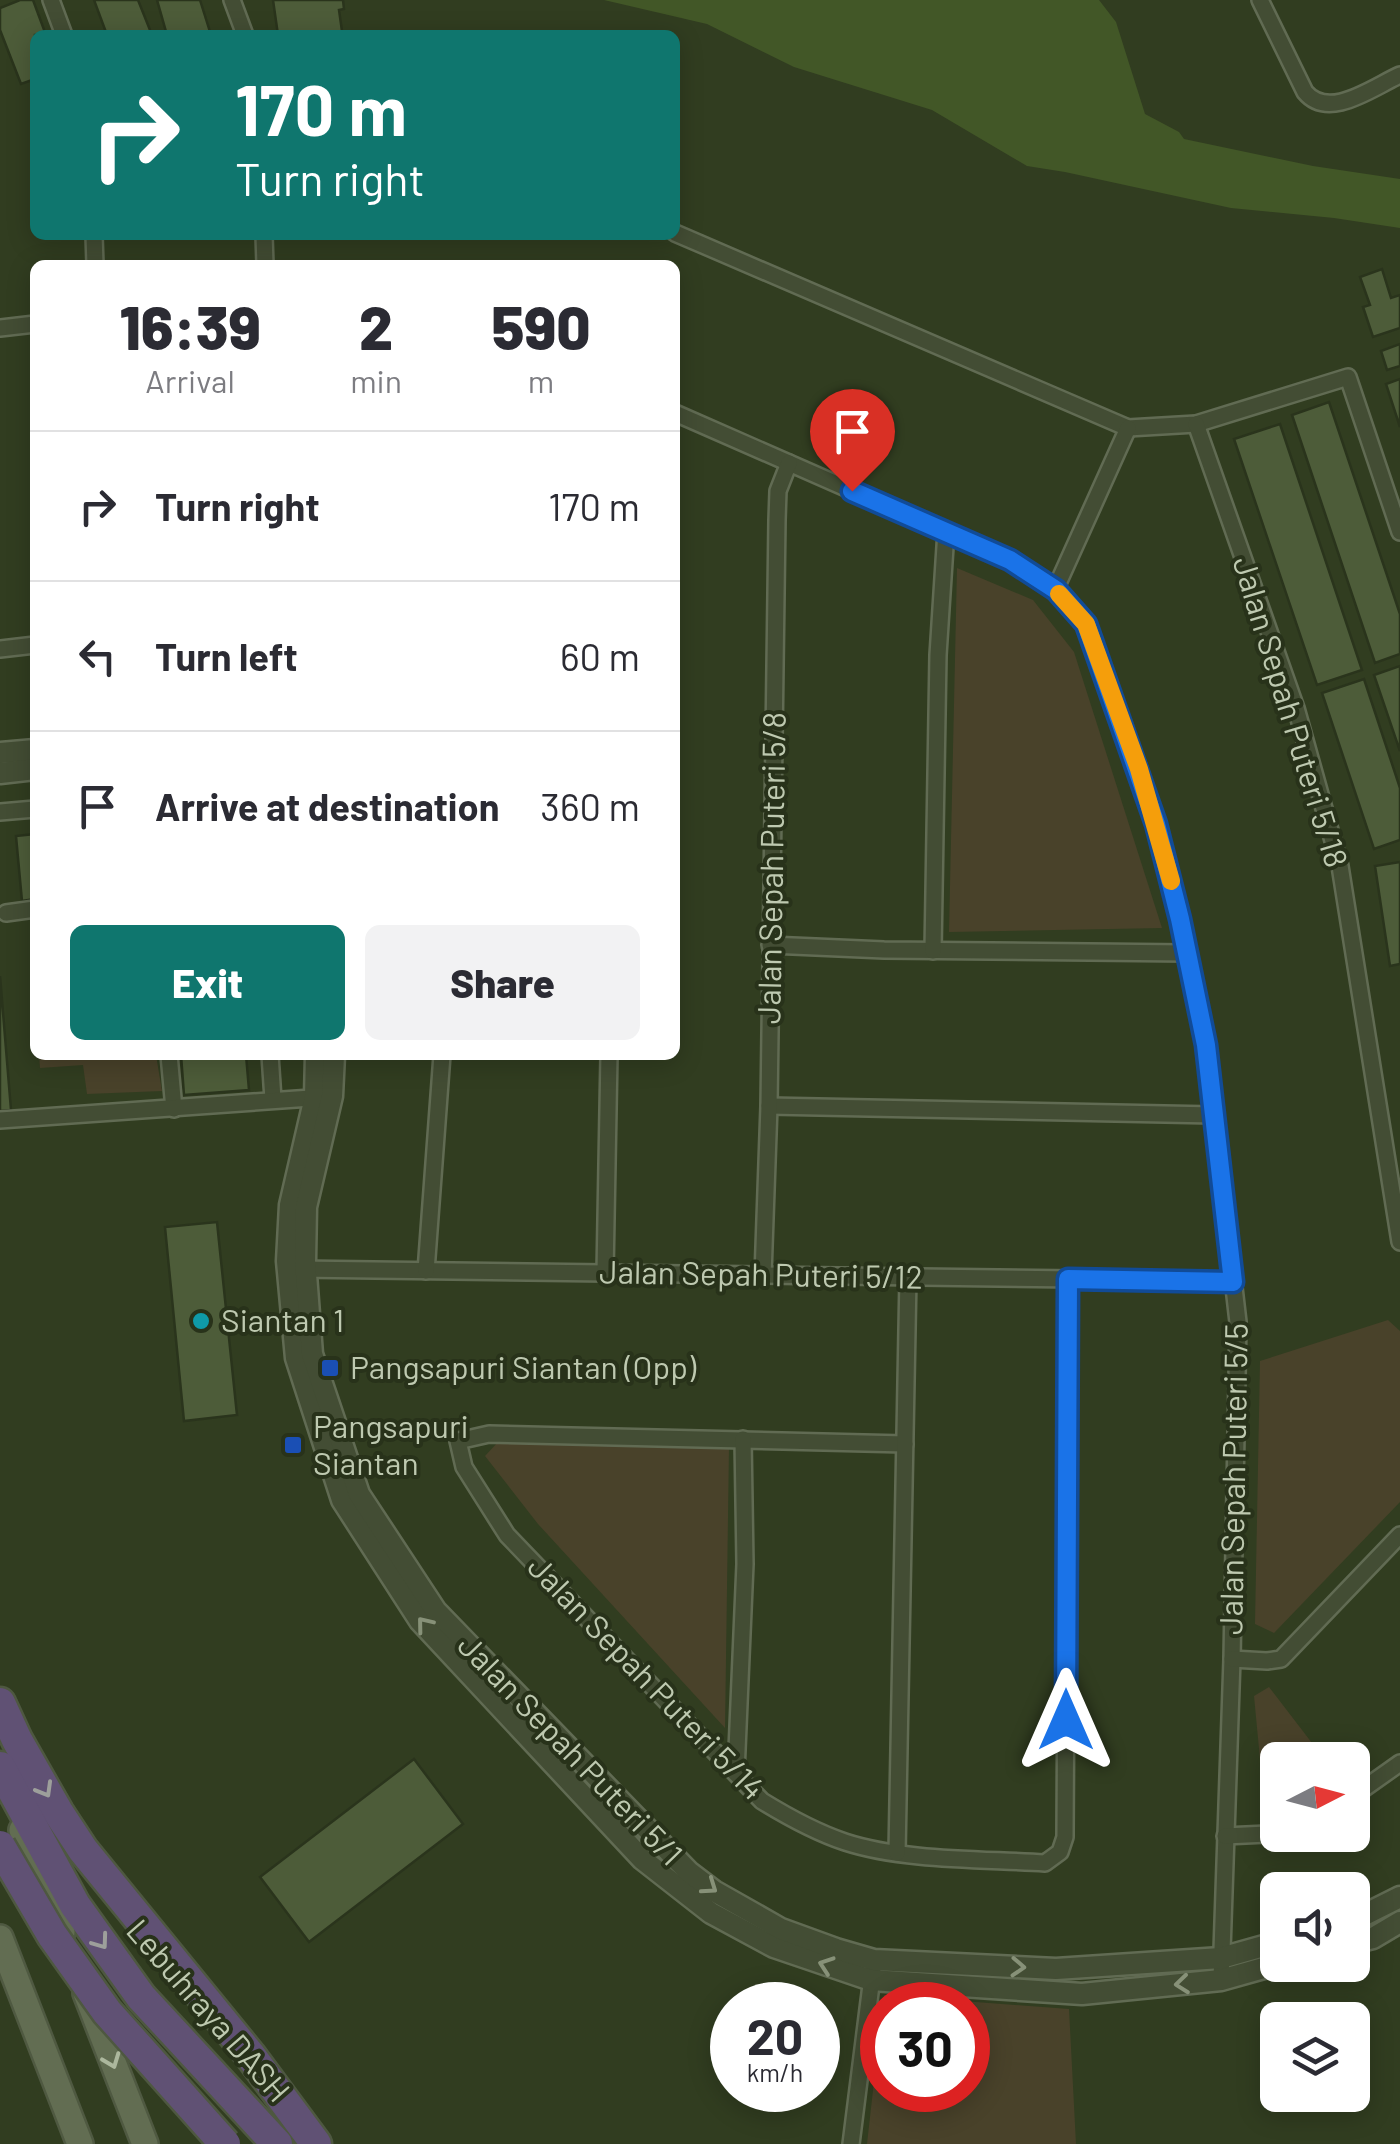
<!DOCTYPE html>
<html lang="en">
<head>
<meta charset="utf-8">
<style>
	body { margin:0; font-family:Barlow,sans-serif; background:#f2f2f3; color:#2b2b33; height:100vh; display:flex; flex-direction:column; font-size:38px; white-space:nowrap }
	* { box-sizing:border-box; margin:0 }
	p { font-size:32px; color:#7c7c81 }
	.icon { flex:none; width:55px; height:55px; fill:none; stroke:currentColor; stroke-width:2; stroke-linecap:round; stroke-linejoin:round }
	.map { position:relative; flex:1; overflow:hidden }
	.drawer { position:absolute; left:30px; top:260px; width:650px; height:800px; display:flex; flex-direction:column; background:#fff; border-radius:15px; box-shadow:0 5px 25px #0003 }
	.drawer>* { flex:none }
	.guide { position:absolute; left:30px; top:30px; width:650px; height:210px; border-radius:15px; box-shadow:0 5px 25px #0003; background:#0f766e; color:#fff; overflow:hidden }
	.needle { width:65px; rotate:84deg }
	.fabs { position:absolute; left:1260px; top:1742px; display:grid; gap:20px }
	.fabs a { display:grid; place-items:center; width:110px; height:110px; border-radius:15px; background:#fff; box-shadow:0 5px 25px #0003; font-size:50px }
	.speed { position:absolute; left:710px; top:1982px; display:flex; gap:20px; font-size:50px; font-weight:700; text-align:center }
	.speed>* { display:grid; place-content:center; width:130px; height:130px; border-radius:50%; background:#fff; box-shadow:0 5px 25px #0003; line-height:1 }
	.speed small { font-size:25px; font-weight:400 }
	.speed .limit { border:15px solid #d22; background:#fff; color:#111 }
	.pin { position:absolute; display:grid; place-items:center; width:85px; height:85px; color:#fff; margin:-102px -42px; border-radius:50% 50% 50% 0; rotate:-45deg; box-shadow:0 0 10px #0007 }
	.pin .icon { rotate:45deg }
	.me { position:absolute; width:110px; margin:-55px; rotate:0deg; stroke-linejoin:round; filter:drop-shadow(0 0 8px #0008) }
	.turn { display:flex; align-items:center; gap:35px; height:210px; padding:0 40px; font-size:45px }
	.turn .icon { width:130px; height:130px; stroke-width:2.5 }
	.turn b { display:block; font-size:70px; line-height:85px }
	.eta { display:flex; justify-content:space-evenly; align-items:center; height:170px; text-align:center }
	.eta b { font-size:60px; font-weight:800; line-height:70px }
	.primary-button { display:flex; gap:20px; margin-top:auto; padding:20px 40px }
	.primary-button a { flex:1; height:115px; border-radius:15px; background:#0f766e; color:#fff; font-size:40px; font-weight:800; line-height:115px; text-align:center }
	.primary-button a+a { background:#f2f2f3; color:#2b2b33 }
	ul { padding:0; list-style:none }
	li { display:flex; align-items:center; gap:30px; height:150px; padding:0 40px; border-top:2px solid #e1e1e2 }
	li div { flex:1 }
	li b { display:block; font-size:38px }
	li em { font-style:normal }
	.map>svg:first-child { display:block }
</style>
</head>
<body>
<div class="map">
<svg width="1400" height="2144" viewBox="0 0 1400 2144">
	<rect width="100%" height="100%" fill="#313d20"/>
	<!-- green -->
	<g fill="#49422a">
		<polygon points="957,568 1033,600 1074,652 1162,928 949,932"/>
		<polygon points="39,1055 156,1055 162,1091 87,1094 83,1065 40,1068"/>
		<polygon points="1388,1320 1400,1331 1400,1502 1274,1633 1255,1624 1260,1361"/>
		<polygon points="498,1442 729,1446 725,1728 538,1524 485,1456"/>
		<polygon points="1269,1687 1325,1760 1278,1760 1277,1798 1264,1801 1254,1696"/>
		<polygon points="884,1995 1069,2009 1076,2144 867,2144 882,2010 882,2090 968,2090 968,2005 883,2005"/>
	</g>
	<!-- water -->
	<polygon fill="#425727" points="604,0 1099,0 1116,22 1145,114 1179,132 1184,139 1313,166 1400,179 1400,228 1334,218 1231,208 1065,172 1027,166 932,110 794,67 707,24"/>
	<!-- building -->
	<g fill="#4d5c39" stroke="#2a341c" stroke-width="2.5">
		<polygon points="20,0 33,0 46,35 35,35 35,79 21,84 0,30 0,8"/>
		<polygon points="94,0 138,0 152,35 107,35"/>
		<polygon points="157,0 200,0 211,35 167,35"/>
		<polygon points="273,0 343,0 344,9 339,10 342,31 314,35 278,35"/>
		<polygon points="1382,269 1391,298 1400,295 1400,328 1373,337 1363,307 1370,305 1360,277"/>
		<polygon points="1400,344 1400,366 1387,370 1381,351"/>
		<polygon points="1400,379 1400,427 1386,384"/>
		<polygon points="1329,402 1400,614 1400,654 1375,663 1292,415"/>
		<polygon points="1280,424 1362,670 1317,685 1234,439"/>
		<polygon points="1400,666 1400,751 1374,675"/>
		<polygon points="1364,679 1400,788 1400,840 1374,849 1322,693"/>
		<polygon points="35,834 35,899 22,901 16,836"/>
		<polygon points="1400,862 1400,964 1390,966 1375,866"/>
		<polygon points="0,976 11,1110 0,1111"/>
		<polygon points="181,1055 246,1055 249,1090 184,1095"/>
		<polygon points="217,1222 237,1415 184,1421 165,1227"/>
		<polygon points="414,1759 463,1824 309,1942 260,1877"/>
	</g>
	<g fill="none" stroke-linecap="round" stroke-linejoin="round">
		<defs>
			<g id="minor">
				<polyline points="51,0 64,35"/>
				<polyline points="232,0 245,35"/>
				<path d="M1260,0L1305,92C1329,121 1373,87 1400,75"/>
				<polyline points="675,233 1128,428 1196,424 1348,377 1400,532"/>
				<polyline points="94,235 95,265"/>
				<polyline points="264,235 265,265"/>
				<polyline points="0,328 35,324"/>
				<polyline points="675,413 1010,560 1055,590 1086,624 1139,769 1156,824 1187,953 1206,1045 1238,1322 1232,1659 1221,1980"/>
				<polyline points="1196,424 1296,708 1340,866 1400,1242"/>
				<polyline points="1055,590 1128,428"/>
				<polyline points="0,649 35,645"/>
				<polyline points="0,812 35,809"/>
				<polyline points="6,913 35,909"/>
				<polyline points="770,945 884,950 1187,953"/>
				<polyline points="933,951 938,655 946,531"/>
				<polyline points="169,1055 174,1109"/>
				<polyline points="270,1055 273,1099"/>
				<polyline points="769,1106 1214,1115"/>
				<polyline points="0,1120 325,1097"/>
				<polyline points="297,1269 1233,1281"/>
				<polyline points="426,1271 442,1055"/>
				<polyline points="605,1273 609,1055"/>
				<polyline points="763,1275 769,1106 777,520 778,491 789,463"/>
				<path d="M905,1444L489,1434L458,1441L464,1467L507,1535L762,1801C788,1817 815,1832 845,1842C903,1861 983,1859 1045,1863L1060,1852L1065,1837L1068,1279"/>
				<polyline points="1232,1659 1267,1661 1281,1659 1400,1535"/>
				<polyline points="736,1773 745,1564 743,1439"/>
				<polyline points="1352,1797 1400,1763"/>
				<polyline points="1225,1836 1267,1834 1278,1831"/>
				<polyline points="897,1853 908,1277"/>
				<polyline points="851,2144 873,1969"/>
			</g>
			<g id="tertiary">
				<polyline points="0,753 35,750"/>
				<polyline points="0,773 35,769"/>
				<polyline points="316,1055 315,1097 290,1205 287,1261 296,1358 342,1500 420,1621 642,1859 711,1913 774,1947 871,1980 1082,1994 1221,1980 1278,1964"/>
				<polyline points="334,1055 332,1096 306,1207 305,1261 312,1354 359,1494 436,1611 689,1872 714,1891 781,1929 836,1949 874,1960 1056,1969 1221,1958 1278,1942"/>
				<polyline points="1352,1921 1400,1897"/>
				<polyline points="1352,1943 1373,1938 1400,1922"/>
			</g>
			<g id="primary">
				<polyline points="22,1830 62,1932"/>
				<polyline points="0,1938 80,2144"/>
				<polyline points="86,1993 145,2144"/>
			</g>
			<g id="motorway">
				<polyline points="0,1703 17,1740 58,1812 83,1850 250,2055 316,2144"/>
				<polyline points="0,1767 75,1905 141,1997 277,2144"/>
			</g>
		</defs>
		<!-- minor casing -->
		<use href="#minor" stroke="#616b53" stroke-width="20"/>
		<!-- tertiary casing -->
		<use href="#tertiary" stroke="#616b53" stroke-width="25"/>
		<!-- primary casing -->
		<use href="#primary" stroke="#4f5941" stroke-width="30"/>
		<!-- motorway casing -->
		<use href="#motorway" stroke="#4e5840" stroke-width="35"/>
		<!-- minor -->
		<use href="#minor" stroke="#434d34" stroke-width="15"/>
		<!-- tertiary -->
		<use href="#tertiary" stroke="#434d34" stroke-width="20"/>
		<!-- primary -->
		<use href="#primary" stroke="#626d52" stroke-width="25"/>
		<!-- motorway -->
		<use href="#motorway" stroke="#605174" stroke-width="30"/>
		<defs>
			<polyline id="motorway-bridge" points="0,1846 52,1935 107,2012 225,2144"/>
		</defs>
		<!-- motorway-bridge casing -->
		<use href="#motorway-bridge" stroke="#4e5840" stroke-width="35" stroke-linecap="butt"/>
		<!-- motorway-bridge -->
		<use href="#motorway-bridge" stroke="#605174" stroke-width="30"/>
	</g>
	<!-- one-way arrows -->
	<defs><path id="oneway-chevron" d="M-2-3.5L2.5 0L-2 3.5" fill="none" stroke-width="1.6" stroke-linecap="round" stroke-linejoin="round" transform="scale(2.5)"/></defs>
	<g stroke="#879178">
		<use href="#oneway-chevron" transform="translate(424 1624) rotate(-129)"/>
		<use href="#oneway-chevron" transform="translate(710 1887) rotate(35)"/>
		<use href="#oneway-chevron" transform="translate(826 1965) rotate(-161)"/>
		<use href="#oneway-chevron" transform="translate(1018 1967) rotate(3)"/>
		<use href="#oneway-chevron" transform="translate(1182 1984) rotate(174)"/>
	</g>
	<g stroke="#9d9f9b">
		<use href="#oneway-chevron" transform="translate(45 1790) rotate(60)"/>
		<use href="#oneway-chevron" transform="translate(101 1942) rotate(54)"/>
	</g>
	<use stroke="#acb79d" href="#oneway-chevron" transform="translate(112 2061) rotate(69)"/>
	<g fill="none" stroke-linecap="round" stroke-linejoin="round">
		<defs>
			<polyline id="route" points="852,491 1010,560 1056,590 1086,624 1156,824 1180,919 1206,1045 1233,1282 1068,1279 1066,1720"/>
		</defs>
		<!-- route casing -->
		<use href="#route" stroke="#114b97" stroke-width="25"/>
		<!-- route -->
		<use href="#route" stroke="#1a73e8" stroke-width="18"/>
		<!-- slow -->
		<polyline stroke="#f59e0b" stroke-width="18" points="1059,594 1086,624 1139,769 1171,881"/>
	</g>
	<!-- markers -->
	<circle fill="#0f9aa8" stroke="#28321a" stroke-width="4" cx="201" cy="1321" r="10"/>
	<g fill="#1a4fb4" stroke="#28321a" stroke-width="4">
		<rect x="320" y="1358" width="20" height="20" rx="5"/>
		<rect x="283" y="1435" width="20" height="20" rx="5"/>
	</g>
	<g text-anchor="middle" stroke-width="8" stroke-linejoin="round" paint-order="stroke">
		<!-- street labels -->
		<g font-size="32" fill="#bec9b0" stroke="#28321a">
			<text transform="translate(1290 712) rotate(73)" y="11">Jalan Sepah Puteri 5/18</text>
			<text transform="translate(772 868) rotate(-89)" y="11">Jalan Sepah Puteri 5/8</text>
			<text transform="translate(761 1275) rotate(1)" y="11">Jalan Sepah Puteri 5/12</text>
			<text transform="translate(1234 1479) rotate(-89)" y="11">Jalan Sepah Puteri 5/5</text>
			<text transform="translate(646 1678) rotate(46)" y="11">Jalan Sepah Puteri 5/14</text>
			<text transform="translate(570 1750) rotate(46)" y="11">Jalan Sepah Puteri 5/1</text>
			<text transform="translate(208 2011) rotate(49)" y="11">Lebuhraya DASH</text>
		</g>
		<!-- poi labels -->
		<g font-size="32" fill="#bec9b0" stroke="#28321a" text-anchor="start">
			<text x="221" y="1332">Siantan 1</text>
			<text x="350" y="1379">Pangsapuri Siantan (Opp)</text>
			<text x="313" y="1438">Pangsapuri<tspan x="313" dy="37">Siantan</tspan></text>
		</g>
	</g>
</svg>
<div class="fabs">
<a><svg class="needle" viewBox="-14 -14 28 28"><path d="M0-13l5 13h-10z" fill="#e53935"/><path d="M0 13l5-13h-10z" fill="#7c7c81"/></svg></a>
<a><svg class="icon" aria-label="sound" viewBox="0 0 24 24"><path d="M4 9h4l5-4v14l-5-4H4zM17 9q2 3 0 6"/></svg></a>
<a><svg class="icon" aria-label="layers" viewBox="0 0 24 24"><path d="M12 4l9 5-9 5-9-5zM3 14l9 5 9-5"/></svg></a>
</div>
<div class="speed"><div>20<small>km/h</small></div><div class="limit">30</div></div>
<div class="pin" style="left:852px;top:491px;background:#d93025"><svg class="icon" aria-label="arrive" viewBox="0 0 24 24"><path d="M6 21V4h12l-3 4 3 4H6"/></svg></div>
<svg class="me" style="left:1066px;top:1720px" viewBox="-20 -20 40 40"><path d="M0-17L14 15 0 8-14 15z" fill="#1a73e8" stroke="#fff" stroke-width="4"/></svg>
<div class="guide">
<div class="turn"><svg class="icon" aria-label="right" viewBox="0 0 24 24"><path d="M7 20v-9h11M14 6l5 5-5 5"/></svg><div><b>170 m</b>Turn right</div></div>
</div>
<section class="drawer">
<div class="eta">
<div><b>16:39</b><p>Arrival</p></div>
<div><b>2</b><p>min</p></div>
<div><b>590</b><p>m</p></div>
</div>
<ul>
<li><svg class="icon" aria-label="right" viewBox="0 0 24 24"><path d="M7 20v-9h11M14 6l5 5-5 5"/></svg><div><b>Turn right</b></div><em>170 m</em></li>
<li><svg class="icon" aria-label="left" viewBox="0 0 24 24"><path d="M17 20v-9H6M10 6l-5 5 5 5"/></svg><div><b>Turn left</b></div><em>60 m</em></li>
<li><svg class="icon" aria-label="arrive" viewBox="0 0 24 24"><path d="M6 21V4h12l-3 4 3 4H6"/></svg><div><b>Arrive at destination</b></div><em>360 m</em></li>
</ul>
<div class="primary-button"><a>Exit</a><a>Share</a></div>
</section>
</div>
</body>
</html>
